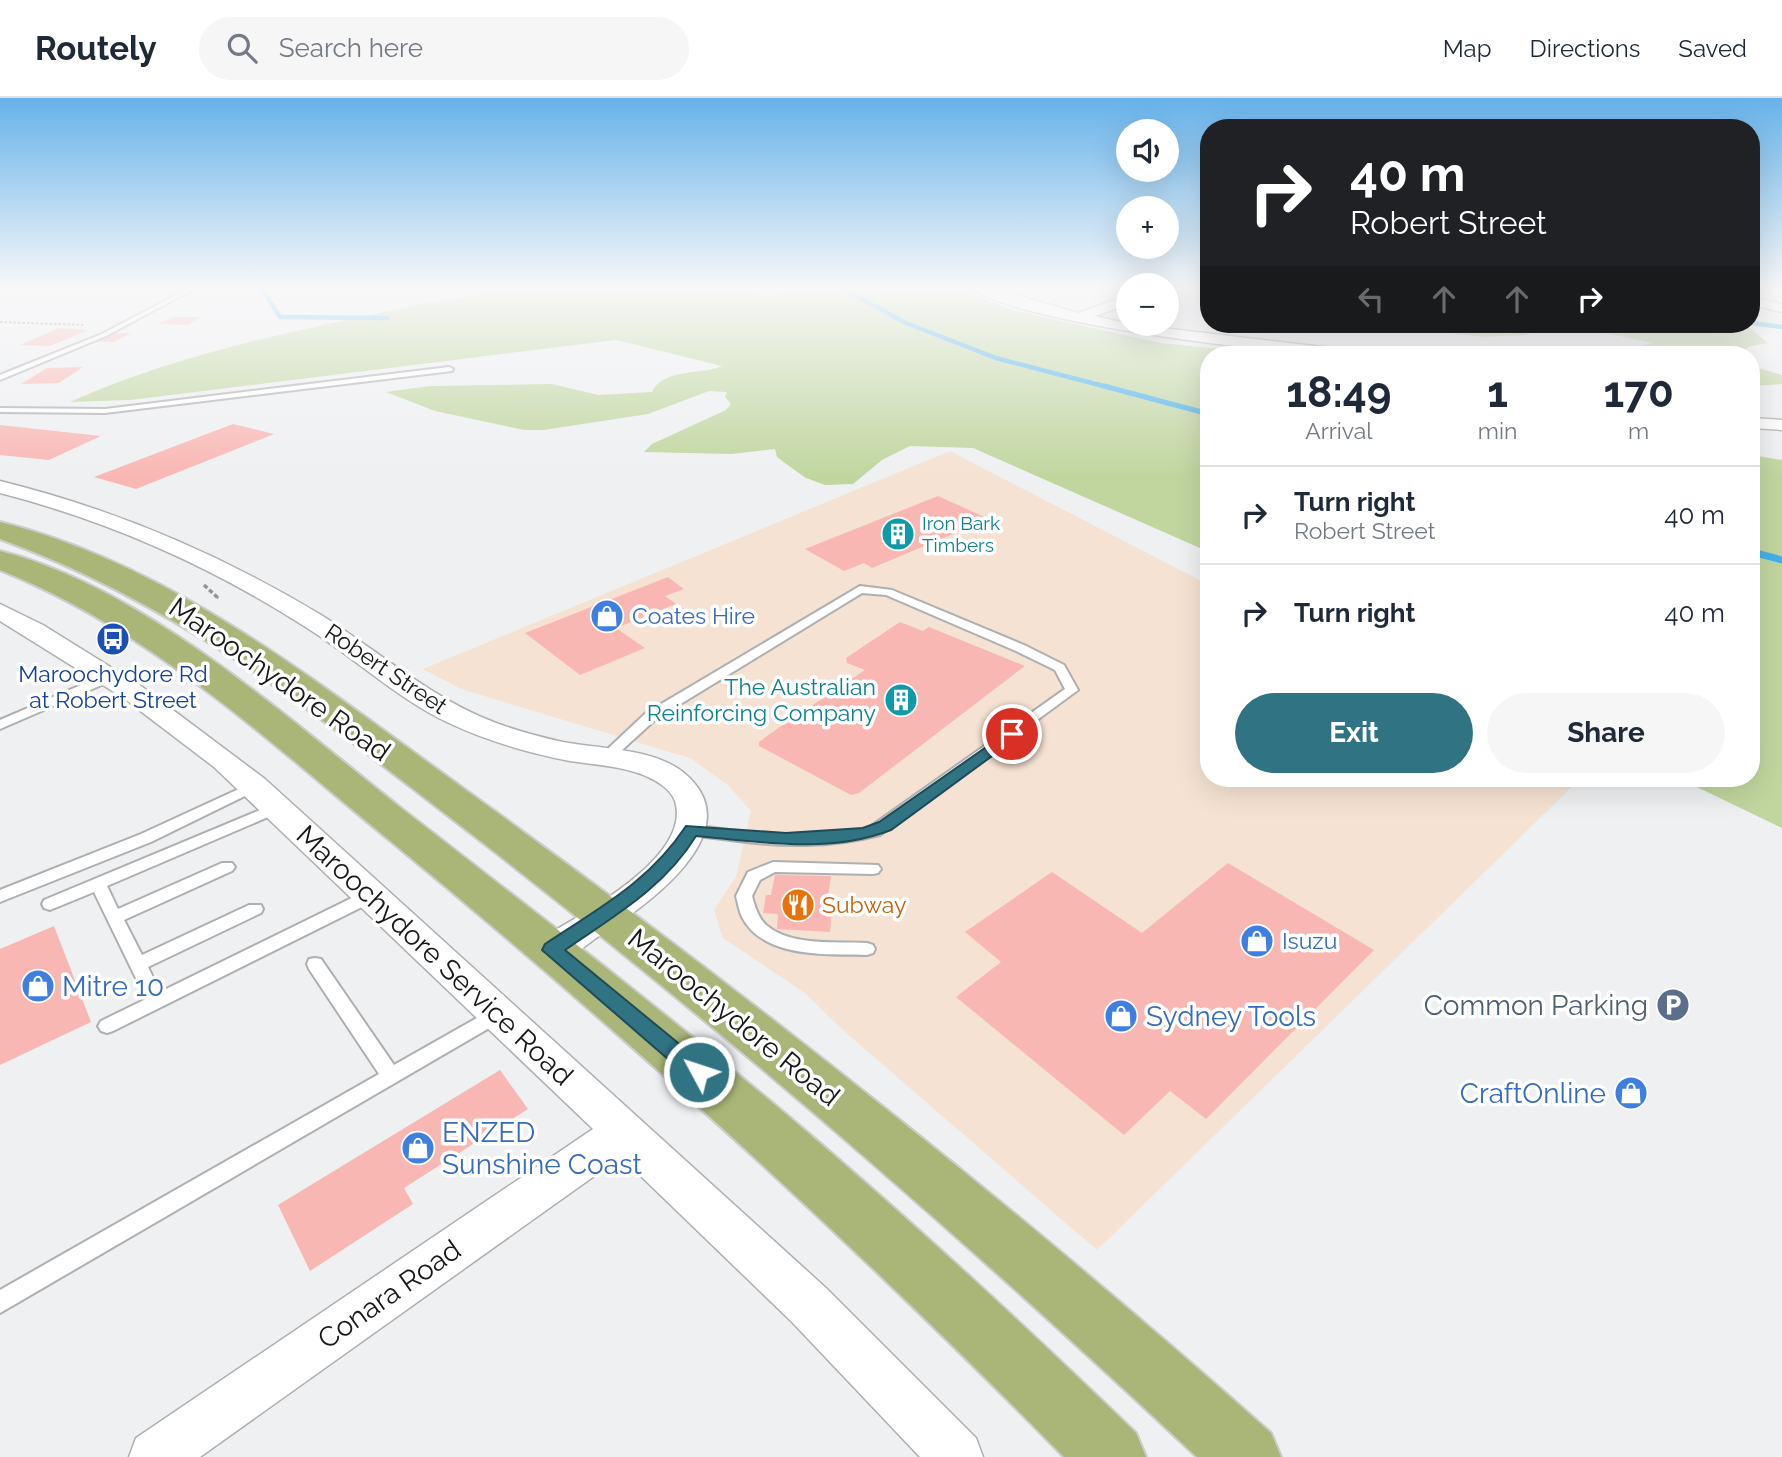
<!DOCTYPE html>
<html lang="en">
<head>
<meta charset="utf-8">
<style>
	body { margin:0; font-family:Raleway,sans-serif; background:#f6f6f7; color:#1f2937; height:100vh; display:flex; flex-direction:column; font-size:26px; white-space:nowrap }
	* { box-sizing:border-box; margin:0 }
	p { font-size:23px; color:#747a83 }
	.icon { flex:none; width:38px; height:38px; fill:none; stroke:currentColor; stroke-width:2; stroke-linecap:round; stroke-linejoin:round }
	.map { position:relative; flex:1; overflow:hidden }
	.side { position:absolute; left:1200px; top:248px; width:560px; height:441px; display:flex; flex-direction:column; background:#fff; border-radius:28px; box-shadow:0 7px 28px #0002 }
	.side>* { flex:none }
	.banner { position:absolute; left:1200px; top:21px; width:560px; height:214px; border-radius:28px; box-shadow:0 7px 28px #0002; background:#202124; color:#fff; overflow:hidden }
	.buttons { position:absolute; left:1116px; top:21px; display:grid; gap:14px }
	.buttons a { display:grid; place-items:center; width:63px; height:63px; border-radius:50%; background:#fff; box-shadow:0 7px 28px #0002; font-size:35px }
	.pin { position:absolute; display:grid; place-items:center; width:60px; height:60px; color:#fff; margin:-30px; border:4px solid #fff; border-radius:50%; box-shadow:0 2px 7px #0007 }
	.me { position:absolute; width:77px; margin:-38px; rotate:310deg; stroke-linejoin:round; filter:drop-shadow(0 0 5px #0008) }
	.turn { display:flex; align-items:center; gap:24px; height:147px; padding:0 35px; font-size:32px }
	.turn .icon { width:91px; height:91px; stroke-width:2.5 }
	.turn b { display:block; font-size:49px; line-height:60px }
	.lanes { display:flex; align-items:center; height:66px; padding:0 35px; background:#0003; justify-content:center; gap:35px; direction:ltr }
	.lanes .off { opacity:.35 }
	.eta { display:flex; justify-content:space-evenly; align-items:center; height:119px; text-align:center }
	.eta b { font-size:42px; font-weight:700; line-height:49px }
	.cta { display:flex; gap:14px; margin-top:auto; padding:14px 35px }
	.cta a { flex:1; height:80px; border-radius:42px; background:#307484; color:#fff; font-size:28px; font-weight:700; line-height:80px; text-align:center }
	.cta a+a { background:#f6f6f7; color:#1f2937 }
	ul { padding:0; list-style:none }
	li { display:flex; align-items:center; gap:21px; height:98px; padding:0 35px; border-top:2px solid #e0e1e3 }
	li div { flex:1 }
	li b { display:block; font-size:26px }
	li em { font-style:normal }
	header { display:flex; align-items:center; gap:42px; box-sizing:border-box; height:98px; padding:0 35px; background:#fff; border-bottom:2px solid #e0e1e3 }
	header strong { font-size:33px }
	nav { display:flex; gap:38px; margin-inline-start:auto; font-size:24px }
	.search { width:490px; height:63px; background:#f6f6f7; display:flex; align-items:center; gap:18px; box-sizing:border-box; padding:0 24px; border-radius:38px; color:#747a83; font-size:26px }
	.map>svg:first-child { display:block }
</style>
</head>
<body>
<header>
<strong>Routely</strong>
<div class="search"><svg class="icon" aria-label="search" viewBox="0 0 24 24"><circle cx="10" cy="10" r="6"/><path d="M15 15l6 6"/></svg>Search here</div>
<nav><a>Map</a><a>Directions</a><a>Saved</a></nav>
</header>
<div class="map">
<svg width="1782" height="1359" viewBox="0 0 1782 1359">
	<rect width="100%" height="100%" fill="#eff0f2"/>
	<!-- commercial -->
	<polygon fill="#f5e2d2" points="950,353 1209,487 1209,681 1580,681 1097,1152 844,933 805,895 723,840 714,812 736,779 751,713 728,687 690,660 461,591 423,571"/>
	<!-- green -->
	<g fill="#c0d69e">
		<path d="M489,189H723C745,196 781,204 801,189H959L970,196L1016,213L1161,245L1280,257H1209V454L973,350L910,348L882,362L853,386L825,387L806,380L789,368L777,359L775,351L732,356L644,354L652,346L726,312L731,306L725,299L727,294L709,293L648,316L544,332H524L435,313L386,294L430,288L552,286L598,297L652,294C663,270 703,277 722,268L616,242L130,302L70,304C175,257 290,234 402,210C433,203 465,201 496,193Z"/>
		<polygon points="1367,226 1546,226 1526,237 1484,239"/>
		<polygon points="1562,226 1733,226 1748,228 1768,245 1748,249 1741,257 1608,257 1653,245"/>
		<polygon points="1752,268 1782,277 1782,286 1752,288"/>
		<polygon points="1752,357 1782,362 1782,730 1680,681 1752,681"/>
	</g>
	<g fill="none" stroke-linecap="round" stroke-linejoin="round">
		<!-- stream-far2 -->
		<g stroke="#44b0ec" stroke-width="4.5">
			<polyline points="247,189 263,193 280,219 387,220"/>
			<polyline points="840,189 906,225 996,260 1111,290"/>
			<polyline points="1752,225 1782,229"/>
		</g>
		<!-- stream-far1 -->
		<polyline stroke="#44b0ec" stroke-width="5" points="1104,288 1209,316"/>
		<!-- stream -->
		<polyline stroke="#44b0ec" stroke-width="7" points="1752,454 1782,462"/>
	</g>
	<!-- building -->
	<g fill="#f9b7b3">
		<polygon points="172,219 201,219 188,227 158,226"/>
		<polygon points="59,230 88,232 50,248 20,247"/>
		<polygon points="115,235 131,235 114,244 98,244"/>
		<polygon points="83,269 59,285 21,286 47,270"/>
		<polygon points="233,326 274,336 136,391 94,379"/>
		<polygon points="0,327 101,338 49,362 0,357"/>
		<polygon points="938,398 989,421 872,470 864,465 844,473 805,451"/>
		<polygon points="668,479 684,491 665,498 676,506 616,530 645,550 580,577 525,535"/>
		<polygon points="900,524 923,533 929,529 1025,568 859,695 851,697 759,648 759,644 777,631 865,572 847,565 846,560"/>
		<polygon points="1228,765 1374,852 1206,1021 1170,993 1124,1037 956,899 1001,864 965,834 1052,774 1142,835"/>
		<polygon points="775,777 831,778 828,799 833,799 830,834 777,831 778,816 763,815 766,797 771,797"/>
		<polygon points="54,828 91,924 0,967 0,851"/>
		<polygon points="500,972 528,1011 404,1090 413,1106 310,1173 278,1107"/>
	</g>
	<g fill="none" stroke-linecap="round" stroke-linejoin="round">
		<defs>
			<g id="service">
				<polygon points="191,189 198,189 106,238 0,282 0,277 102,236"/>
				<polygon points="449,269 453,271 452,273 105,315 0,314 0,310 105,311"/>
				<path d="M860,488L892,492L1024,547L1064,567L1078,592L880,737C830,750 781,749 730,742C715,740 701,739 687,736L685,732L687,728L692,727C751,735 811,745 870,729L1065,591L1055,572L1016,553L886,497L862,495L656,621L610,663L605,664L598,660L646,615Z"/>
				<polygon points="109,575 113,576 115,579 113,582 0,631 0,622"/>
				<polygon points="254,684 261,688 259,691 151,744 0,804 0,792 141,736"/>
				<polygon points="277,705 282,707 284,710 282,713 107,788 118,811 222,765 232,765 235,769 232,773 124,822 142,857 249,807 261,807 263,811 261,815 148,869 160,894 364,794 376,794 378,798 376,802 113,933 107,935 101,933 98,928 101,923 146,901 94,794 50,812 44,810 42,806 44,802"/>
				<path d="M773,764L878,767L881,771L878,775L873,776L775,774L760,782L752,798C755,809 758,819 766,827C792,849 836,843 867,845L873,847L875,851L873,855L867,857C827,856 764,861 742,819C739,813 738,805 736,798L748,774Z"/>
				<polygon points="315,860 321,861 394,967 491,912 497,910 503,912 506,917 503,922 0,1215 0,1192 379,976 309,871 307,866 309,861"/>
			</g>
			<g id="minor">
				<path d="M971,189H988L1078,215L1129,197V206L1095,218L1129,226L1349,252L1357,257C1298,260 1006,224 971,189Z"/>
				<polygon points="1167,189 1179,189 1183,192 1167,197"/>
				<polygon points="1752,199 1782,206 1782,214 1752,207"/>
				<polygon points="1752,320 1782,322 1782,332 1752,330"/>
				<path d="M0,383C114,411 220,456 321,517C380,554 430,600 496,625C518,633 540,639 563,644C600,651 654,650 684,675C754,733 645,809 599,838C586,847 570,862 554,865C549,865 543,863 538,862L533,852L538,842C577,819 693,760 675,703C671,692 658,683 648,679C624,668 596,667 570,663C529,655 487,643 449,625C396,600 354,559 304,528C210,468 109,423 0,395Z"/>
				<polygon points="0,506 43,527 141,588 265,681 826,1190 976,1340 983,1359 920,1359 792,1224 621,1059 200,1359 129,1359 136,1340 593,1031 214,669 122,599 0,523"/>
			</g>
			<g id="trunk">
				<path d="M0,424C173,467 321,588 463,690C743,892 1013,1106 1271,1335L1281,1359H1197C969,1145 734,940 487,748C331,628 188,509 0,441Z"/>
				<path d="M0,453C143,489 287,620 401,710C531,811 661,911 787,1017C908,1119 1023,1226 1136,1335L1146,1359H1064C850,1141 625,936 388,741C265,640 150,532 0,472Z"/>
			</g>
		</defs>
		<!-- service casing -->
		<use href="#service" stroke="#aeafb1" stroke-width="4"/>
		<!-- minor casing -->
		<use href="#minor" stroke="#aeafb1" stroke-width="3"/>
		<!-- trunk casing -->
		<use href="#trunk" stroke="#ccc" stroke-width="4"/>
		<!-- path-far1 -->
		<polyline stroke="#929394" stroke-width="2" stroke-dasharray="2.5 2" stroke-linecap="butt" points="0,224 83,227"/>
		<!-- path -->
		<polyline stroke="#929394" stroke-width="3.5" stroke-dasharray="4.5 2.5" stroke-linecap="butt" points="204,487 217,499 214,500"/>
		<!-- service -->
		<use href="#service" fill="#fff" fill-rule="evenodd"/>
		<!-- minor -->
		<use href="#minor" fill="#fff" fill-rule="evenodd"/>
		<!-- trunk -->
		<use href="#trunk" fill="#aab678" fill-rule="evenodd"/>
	</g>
	<!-- sky -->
	<linearGradient id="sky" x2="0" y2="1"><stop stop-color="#66b2ea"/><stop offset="0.5" stop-color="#f8f8f9"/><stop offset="1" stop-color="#f8f8f9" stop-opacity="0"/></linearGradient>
	<rect width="1782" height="379" fill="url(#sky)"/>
	<!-- route -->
	<path fill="#307484" stroke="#1f4b56" stroke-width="2" d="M1012,631L1020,636L1018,639L891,732C830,756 760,744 696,738C664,790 614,818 565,852L706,968L709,974L706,981L699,983L691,981L542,852L545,846C599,810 649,784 686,728L786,735L863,730L879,724Z"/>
	<!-- icons -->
	<defs>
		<symbol id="building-disc" viewBox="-11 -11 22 22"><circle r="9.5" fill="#0f9aa8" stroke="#fff"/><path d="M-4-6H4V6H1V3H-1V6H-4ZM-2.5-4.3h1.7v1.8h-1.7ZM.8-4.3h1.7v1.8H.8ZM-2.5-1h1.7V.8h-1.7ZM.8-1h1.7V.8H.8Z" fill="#fff"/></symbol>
		<symbol id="shop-disc" viewBox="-11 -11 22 22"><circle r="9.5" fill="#3f7fe0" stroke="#fff"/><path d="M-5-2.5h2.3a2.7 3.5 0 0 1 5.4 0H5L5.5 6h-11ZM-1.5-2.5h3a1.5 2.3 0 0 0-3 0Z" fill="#fff"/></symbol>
		<symbol id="bus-disc" viewBox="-11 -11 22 22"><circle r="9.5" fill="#1a4fb4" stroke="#fff"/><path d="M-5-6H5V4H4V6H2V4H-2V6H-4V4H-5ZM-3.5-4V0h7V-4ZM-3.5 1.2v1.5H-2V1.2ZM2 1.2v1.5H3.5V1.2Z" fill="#fff"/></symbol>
		<symbol id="restaurant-disc" viewBox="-11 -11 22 22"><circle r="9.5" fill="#e8710a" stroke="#fff"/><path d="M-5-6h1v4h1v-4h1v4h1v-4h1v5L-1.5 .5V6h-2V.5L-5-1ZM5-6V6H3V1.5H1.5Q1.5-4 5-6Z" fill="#fff"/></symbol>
		<symbol id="parking-disc" viewBox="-11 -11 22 22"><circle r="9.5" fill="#5c6f8a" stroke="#fff"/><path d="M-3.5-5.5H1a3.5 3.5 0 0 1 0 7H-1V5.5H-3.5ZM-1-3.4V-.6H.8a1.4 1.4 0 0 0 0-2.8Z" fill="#fff"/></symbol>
	</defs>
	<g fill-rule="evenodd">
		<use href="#building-disc" x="879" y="417" width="38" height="38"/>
		<use href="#shop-disc" x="588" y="499" width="38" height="38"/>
		<use href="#bus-disc" x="94" y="522" width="38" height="38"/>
		<use href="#building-disc" x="882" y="583" width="38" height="38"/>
		<use href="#restaurant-disc" x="779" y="788" width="38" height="38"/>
		<use href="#shop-disc" x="1238" y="824" width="38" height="38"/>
		<use href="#shop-disc" x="19" y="869" width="38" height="38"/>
		<use href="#parking-disc" x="1654" y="888" width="38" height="38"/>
		<use href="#shop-disc" x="1102" y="899" width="38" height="38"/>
		<use href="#shop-disc" x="1612" y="976" width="38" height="38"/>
		<use href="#shop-disc" x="399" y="1031" width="38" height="38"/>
	</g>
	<g text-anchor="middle" stroke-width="7" stroke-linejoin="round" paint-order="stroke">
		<!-- far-culture labels -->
		<g font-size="19" fill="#0d838f" stroke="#fff" text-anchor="start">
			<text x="922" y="432">Iron Bark<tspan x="922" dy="22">Timbers</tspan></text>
		</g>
		<!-- shop labels -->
		<g font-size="23" fill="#366cbe" stroke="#fff" text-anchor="start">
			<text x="632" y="526">Coates Hire</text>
			<text x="1282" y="851">Isuzu</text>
		</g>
		<!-- street labels -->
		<g font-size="23" fill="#171818" stroke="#fff">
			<text transform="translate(386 571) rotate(34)" y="8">Robert Street</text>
		</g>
		<!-- transit labels -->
		<g font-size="23" fill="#164399" stroke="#fff">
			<text x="113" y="584">Maroochydore Rd<tspan x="113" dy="26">at Robert Street</tspan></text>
		</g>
		<!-- culture labels -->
		<g font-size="23" fill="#0d838f" stroke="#fff" text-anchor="end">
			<text x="876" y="597">The Australian<tspan x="876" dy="26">Reinforcing Company</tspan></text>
		</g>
		<!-- food labels -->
		<g font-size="23" fill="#c56008" stroke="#fff" text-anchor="start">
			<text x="822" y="815">Subway</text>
		</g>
		<!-- near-street labels -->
		<g font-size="28" fill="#171818" stroke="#fff">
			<text transform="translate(280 581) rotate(35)" y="10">Maroochydore Road</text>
			<text transform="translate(435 857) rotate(43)" y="10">Maroochydore Service Road</text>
			<text transform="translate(734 919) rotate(39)" y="10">Maroochydore Road</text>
			<text transform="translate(389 1196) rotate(-35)" y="10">Conara Road</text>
		</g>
		<!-- near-shop labels -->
		<g font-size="28" fill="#366cbe" stroke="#fff" text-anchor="start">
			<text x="62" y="898">Mitre 10</text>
			<text x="1146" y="928">Sydney Tools</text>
			<text x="1606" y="1005" text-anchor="end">CraftOnline</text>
			<text x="442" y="1044">ENZED<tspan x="442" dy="32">Sunshine Coast</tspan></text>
		</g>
		<!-- near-service labels -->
		<g font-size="28" fill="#4e5e75" stroke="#fff" text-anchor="end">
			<text x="1648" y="917">Common Parking</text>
		</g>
	</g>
</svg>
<div class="buttons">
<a><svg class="icon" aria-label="sound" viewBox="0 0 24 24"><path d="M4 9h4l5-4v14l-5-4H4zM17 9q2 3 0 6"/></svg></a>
<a>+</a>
<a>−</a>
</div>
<div class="pin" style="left:1012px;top:636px;background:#d93025"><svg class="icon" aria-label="arrive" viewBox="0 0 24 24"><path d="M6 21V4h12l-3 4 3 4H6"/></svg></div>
<svg class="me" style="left:699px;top:974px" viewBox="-20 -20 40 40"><circle r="17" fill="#307484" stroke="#fff" stroke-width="3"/><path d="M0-11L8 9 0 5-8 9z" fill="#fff"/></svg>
<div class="banner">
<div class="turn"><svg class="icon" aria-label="right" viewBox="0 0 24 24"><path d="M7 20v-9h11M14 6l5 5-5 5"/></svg><div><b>40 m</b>Robert Street</div></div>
<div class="lanes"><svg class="icon off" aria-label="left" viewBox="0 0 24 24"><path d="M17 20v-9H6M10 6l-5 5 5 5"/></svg><svg class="icon off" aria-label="ahead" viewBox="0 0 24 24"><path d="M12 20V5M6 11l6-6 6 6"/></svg><svg class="icon off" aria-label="ahead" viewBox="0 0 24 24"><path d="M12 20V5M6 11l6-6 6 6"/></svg><svg class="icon" aria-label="right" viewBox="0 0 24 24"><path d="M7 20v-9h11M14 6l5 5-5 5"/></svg></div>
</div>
<section class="side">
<div class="eta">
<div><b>18:49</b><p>Arrival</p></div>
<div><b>1</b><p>min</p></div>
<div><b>170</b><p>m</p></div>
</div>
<ul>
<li><svg class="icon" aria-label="right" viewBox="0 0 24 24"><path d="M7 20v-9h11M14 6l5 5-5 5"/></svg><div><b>Turn right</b><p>Robert Street</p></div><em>40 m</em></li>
<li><svg class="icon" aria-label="right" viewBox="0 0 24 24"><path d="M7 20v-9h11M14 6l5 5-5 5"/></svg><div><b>Turn right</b></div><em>40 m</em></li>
</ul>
<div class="cta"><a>Exit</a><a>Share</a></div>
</section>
</div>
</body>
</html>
